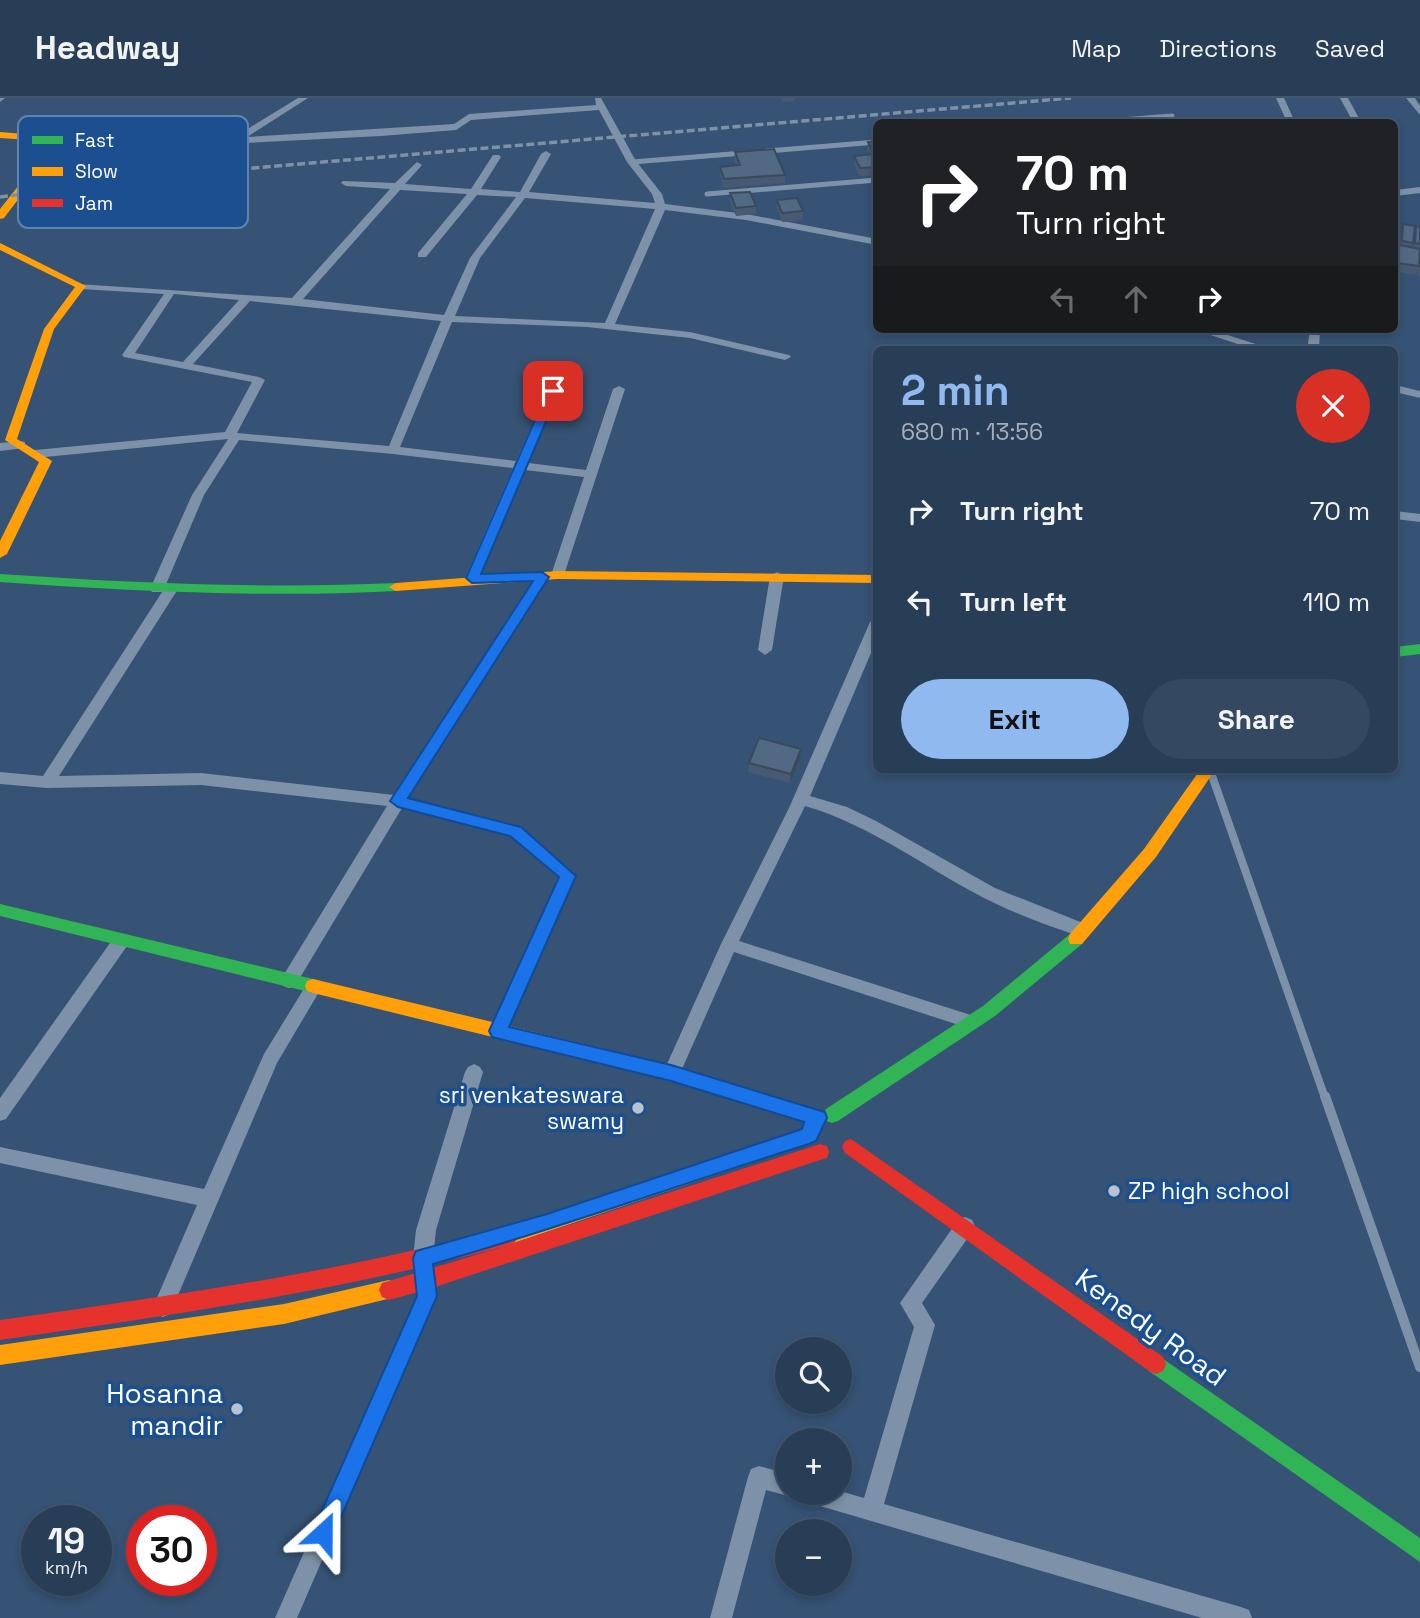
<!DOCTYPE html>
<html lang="en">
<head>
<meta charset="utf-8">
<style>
	body { margin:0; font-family:"Space Grotesk",sans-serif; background:#344961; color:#f1f3f6; height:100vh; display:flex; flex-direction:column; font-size:26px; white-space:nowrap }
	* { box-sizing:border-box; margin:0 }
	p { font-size:23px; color:#a5aeba }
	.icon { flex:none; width:38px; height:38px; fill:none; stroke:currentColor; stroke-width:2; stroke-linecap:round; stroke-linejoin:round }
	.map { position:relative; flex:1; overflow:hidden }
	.sheet { position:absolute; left:873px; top:248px; width:525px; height:427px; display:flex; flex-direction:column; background:#283e57; border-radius:10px; box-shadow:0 4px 10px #0003,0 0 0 2px #44576d }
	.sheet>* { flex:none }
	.guide { position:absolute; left:873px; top:21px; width:525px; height:214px; border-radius:10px; box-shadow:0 4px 10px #0003,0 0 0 2px #44576d; background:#202124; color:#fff; overflow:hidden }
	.buttons { position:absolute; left:775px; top:1239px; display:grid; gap:14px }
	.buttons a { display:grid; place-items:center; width:77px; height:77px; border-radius:50%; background:#283e57; box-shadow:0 4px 10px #0003,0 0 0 2px #44576d; font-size:35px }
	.speed { position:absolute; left:21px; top:1407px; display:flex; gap:14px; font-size:35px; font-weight:700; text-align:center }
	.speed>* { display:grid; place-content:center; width:91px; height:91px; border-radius:50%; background:#283e57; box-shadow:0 4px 10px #0003,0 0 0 2px #44576d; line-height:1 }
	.speed small { font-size:18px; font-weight:400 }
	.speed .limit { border:10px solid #d22; background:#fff; color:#111 }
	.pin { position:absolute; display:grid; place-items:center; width:60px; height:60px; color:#fff; margin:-30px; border-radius:14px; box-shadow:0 4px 10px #0006 }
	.me { position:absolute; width:77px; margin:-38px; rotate:24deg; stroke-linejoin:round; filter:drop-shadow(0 0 5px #0008) }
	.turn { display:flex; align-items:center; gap:24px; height:147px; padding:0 28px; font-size:32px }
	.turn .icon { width:91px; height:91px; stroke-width:2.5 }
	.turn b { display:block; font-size:49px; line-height:60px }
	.lanes { display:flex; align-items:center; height:66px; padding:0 28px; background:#0003; justify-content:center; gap:35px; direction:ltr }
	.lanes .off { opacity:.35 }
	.round { display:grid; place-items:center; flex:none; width:74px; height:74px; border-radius:37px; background:#344961 }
	.headline { display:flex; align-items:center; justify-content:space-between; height:119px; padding:0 28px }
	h1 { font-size:42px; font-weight:700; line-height:52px; color:#90b9f0 }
	.primary-button { display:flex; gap:14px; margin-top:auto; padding:14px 28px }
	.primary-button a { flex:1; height:80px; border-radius:42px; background:#90b9f0; color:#111; font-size:28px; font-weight:700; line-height:80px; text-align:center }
	.primary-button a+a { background:#344961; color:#f1f3f6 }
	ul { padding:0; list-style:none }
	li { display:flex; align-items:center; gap:21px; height:91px; padding:0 28px }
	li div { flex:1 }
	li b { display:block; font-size:26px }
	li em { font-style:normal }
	header { display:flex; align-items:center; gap:42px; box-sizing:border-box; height:98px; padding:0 35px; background:#283e57; border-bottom:2px solid #44576d }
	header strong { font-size:33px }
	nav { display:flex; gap:38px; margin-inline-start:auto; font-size:24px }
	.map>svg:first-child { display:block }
</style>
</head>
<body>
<header>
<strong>Headway</strong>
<nav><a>Map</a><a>Directions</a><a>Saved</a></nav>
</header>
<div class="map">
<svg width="1420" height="1520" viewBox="0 0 1420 1520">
	<rect width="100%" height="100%" fill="#365274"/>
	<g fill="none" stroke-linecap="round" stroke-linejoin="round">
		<!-- lane-far2 -->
		<g stroke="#7d92a8" stroke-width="5">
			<polyline points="1096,24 1172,18"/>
			<polyline points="767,53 877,44"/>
			<polyline points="632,64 744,55"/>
			<polyline points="707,96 877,82"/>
		</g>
		<!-- lane-far1 -->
		<polyline stroke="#7d92a8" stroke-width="8" points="1210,672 1325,1000"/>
		<!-- lane -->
		<polyline stroke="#7d92a8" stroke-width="10" points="1325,998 1420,1269"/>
		<!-- street -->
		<g fill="#7d92a8" fill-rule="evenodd">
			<polygon points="0,0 5,0 0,4"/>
			<path d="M298,0H308L247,39L454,26L469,16L596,7L595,0H601L636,63L662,96L665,106L746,116L877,141V147L746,122L665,112L615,226L690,234L789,257L791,259L785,262L690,240L587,229L452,224L400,349L516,363L547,293L553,290L559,293L528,365L586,372L613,291L619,288L625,291L563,480H553L551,477L584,379L525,372L479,480L472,484L465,480L513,370L393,356L239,342L204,397L164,491L162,494H152L150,491L192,397L228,341L35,360L29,356L35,352L225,334L252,284L124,259L122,257L164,196L81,191L76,188L77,186L292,200L390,91L346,88L341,85L343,83L395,85L417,64L422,67L405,86L471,91L493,57H499L501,59L481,91L520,94L541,56L546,53L551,56L529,94L655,105L652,96L627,64L599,12L471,22L456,32L381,38L110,52L49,51L44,48L49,45L110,46L233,40ZM400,92L467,96L418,155V159H426L477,97L516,99L470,160L444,217L303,201ZM525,100L655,111L605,225L455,218L480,160ZM174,196L239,202L183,264L135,255ZM250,203L441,223L389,348L237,335L265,282L259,279L193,266Z"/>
			<polygon points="1276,0 1284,0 1295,24 1287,24"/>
			<polygon points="1340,0 1348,0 1361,24 1353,24"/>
			<polygon points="1406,0 1415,0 1420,8 1420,17"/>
			<polygon points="1420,89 1420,95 1395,98 1395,92"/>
			<polygon points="1192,231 1209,231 1274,252 1256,252"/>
			<polygon points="1310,231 1320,231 1319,252 1307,252"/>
			<polygon points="1395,287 1420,293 1420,300 1395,294"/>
			<polygon points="21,343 25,344 25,350 0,353 0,345"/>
			<polygon points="1395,413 1420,416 1420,424 1395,421"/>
			<polygon points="777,474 784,478 772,552 765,557 758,552 770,478"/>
			<polygon points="542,475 549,479 408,700 520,729 576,778 504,938 498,940 492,938 489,933 559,780 510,738 402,710 295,888 289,890 283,888 281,883 283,878 387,708 201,687 47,690 0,686 0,674 43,678 166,488 171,487 178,491 59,678 201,675 394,697 537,476"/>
			<path d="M877,519V541L810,698L847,709L876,723L995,790L1088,827L1090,832L1088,837L1082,839C1049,828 1013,815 982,799C923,768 870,727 805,708L739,843L977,919L980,924L977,929L971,931L734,854L678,980L672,983L666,980L663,975L721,846L789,710L870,524Z"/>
			<polygon points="121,836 127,838 129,843 127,848 6,1021 0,1023 0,1000 115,838"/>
			<polygon points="314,882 320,884 322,889 277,965 170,1216 163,1219 156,1216 153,1209 197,1107 0,1065 0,1049 204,1091 264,956 308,884"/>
			<polygon points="474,966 480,969 483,974 436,1132 433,1160 437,1198 297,1520 275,1520 417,1198 413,1160 416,1132 465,974 468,969"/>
			<polygon points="965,1119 972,1122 975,1128 972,1134 922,1205 935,1227 884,1406 1241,1509 1249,1512 1252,1520 1202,1520 803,1403 800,1395 840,1393 864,1400 914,1229 900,1205 958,1122"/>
			<polygon points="759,1368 788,1376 788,1395 795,1395 788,1398 766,1392 732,1520 710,1520 748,1379 751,1371"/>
		</g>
		<!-- fast -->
		<g fill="#30b455" fill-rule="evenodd">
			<path d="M0,476C132,485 264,491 396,485L403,489L396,493C264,500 132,493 0,484Z"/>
			<polygon points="1420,546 1420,556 1395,559 1395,549"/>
			<polygon points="0,806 313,881 319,883 321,888 319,893 313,895 0,818"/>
			<polygon points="1076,834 1082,836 1084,841 1082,846 995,918 838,1023 832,1025 826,1023 823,1017 826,1011 983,908 1070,836"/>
			<polygon points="1156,1256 1420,1440 1420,1464 1149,1273 1146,1266 1149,1259"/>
		</g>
		<!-- slow -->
		<g fill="#ff9f0a" fill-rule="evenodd">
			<polygon points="0,34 36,37 54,48 45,66 4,120 0,121 0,111 38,63 44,49 31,42 0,40"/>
			<polygon points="0,145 86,188 54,231 17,341 52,363 7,456 0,460 0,443 39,364 5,342 44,231 75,189 0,152"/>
			<polygon points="558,473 877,477 877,485 558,481 396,493 389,489 396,485"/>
			<polygon points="1200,672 1215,672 1156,759 1082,846 1070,846 1068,841 1070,836 1144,751"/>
			<polygon points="313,881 672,967 818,1012 824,1014 827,1020 824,1026 818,1028 672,983 313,895 307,893 305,888 307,883"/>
			<polygon points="809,1029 815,1031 818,1037 815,1043 809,1045 508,1147 501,1144 498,1138 501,1132 508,1129"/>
			<polygon points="389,1182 396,1185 399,1192 396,1199 284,1226 0,1267 0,1247 284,1206"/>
		</g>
		<!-- jam -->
		<g fill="#e5322d" fill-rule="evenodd">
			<polygon points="851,1041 1163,1259 1166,1266 1163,1273 1156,1276 1149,1273 845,1055 842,1049 845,1043"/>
			<path d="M820,1046L827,1048L829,1054L827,1060L820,1062L426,1192L389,1202L382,1199L379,1192L382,1185L506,1148C339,1193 170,1218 0,1242V1222C171,1198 341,1174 508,1129L515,1132L518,1138L515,1144L510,1146Z"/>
		</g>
		<!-- rail -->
		<polyline stroke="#7e92a7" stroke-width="3.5" stroke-dasharray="8 3.5" stroke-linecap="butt" points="0,99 160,78 1071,0"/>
	</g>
	<!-- wall -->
	<g fill="#475a72">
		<polygon points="781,0 795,0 795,3 783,4"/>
		<polygon points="877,43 877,77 859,78 854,66 854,58 870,57 867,52 868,44"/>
		<polygon points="735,54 785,77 785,85 724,90 720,77 720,69 737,68 734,62"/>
		<polygon points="872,93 877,93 877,112 871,102"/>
		<polygon points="730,95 756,108 756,116 736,118 730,104"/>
		<polygon points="777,102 803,113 802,122 782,124 777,110"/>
		<polygon points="1403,126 1413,145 1412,149 1420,157 1420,178 1417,177 1418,170 1415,177 1395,173 1396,156 1399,147 1400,147 1402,131"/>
		<polygon points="1416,128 1420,129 1420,151 1414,150 1415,133"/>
		<polygon points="800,660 790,685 748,674 749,665"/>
	</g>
	<!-- shaded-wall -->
	<g fill="#394a5c">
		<polygon points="75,61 78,70 78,76 46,79 43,71"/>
		<polygon points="801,651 800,660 790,685 791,676"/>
	</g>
	<!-- building -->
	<g fill="#526984" stroke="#394a5c" stroke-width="2">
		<polygon points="877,43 877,55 874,56 868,44"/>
		<polygon points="774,51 785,77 724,81 720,69 740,67 735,54"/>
		<polygon points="874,56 877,62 877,69 860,70 854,58"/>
		<polygon points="872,93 877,93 877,102"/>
		<polygon points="750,94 756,108 736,110 730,95"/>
		<polygon points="797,100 803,113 782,115 777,102"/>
		<polygon points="1403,126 1415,128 1413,145 1402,143"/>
		<polygon points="1416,128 1420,129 1420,146 1415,145"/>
		<polygon points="1399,147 1420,151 1419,168 1397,165"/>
		<polygon points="759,640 801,651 791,676 749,665"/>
	</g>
	<!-- route -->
	<path fill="#1a73e8" stroke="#114b97" stroke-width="2" d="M549,290L559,293L481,476L542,474L549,479L408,700L521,729L576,778L509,929L671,967L818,1012L825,1014L827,1020L816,1043L809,1046C683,1085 560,1130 433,1166L437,1198L331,1442L323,1446L315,1442L312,1435L417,1198L413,1160L416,1153L547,1116L802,1031L804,1024L671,983L492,939L489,933L559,779L510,738L398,709L390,703L533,483L472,485L466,480Z"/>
	<!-- markers -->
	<g fill="#b9c2ce" stroke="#1b4f8f" stroke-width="2.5">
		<circle cx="638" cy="1010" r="7"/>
		<circle cx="1114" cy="1093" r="7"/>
		<circle cx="237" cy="1311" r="7"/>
	</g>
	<g text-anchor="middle" stroke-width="7" stroke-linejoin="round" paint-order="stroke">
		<!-- poi labels -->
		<g font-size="23" fill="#fff" stroke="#1b4f8f" text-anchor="end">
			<text x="624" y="1005">sri venkateswara<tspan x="624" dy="26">swamy</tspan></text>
			<text x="1128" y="1101" text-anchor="start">ZP high school</text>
		</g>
		<!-- near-street labels -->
		<g font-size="28" fill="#fff" stroke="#1b4f8f">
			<text transform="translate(1151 1229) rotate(36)" y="10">Kenedy Road</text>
		</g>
		<!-- near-poi labels -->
		<g font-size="28" fill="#fff" stroke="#1b4f8f" text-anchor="end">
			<text x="223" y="1305">Hosanna<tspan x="223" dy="32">mandir</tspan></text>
		</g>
	</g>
	<!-- legend -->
	<rect x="18" y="18" width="230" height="112" rx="10" fill="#1b4f8f" stroke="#5f84b1" stroke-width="2"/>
	<rect x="32" y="38" width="31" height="8" fill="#30b455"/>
	<rect x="32" y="69" width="31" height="9" fill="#ff9f0a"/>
	<rect x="32" y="101" width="31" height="8" fill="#e5322d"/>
	<g font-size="19" fill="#fff">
		<text x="75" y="49">Fast</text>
		<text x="75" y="80">Slow</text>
		<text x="75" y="112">Jam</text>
	</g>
</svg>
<div class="buttons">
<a><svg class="icon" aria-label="search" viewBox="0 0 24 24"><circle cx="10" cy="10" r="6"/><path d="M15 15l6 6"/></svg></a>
<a>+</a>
<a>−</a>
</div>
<div class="speed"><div>19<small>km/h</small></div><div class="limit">30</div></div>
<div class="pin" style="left:553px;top:293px;background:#d93025"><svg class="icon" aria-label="arrive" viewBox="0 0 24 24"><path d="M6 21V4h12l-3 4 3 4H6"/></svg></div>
<svg class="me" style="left:323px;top:1435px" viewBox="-20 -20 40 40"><path d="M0-17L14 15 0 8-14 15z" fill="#1a73e8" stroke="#fff" stroke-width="4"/></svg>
<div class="guide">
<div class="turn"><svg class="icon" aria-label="right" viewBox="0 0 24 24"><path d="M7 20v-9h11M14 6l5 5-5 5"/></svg><div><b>70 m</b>Turn right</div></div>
<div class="lanes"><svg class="icon off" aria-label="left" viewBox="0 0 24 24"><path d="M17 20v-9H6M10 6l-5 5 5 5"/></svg><svg class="icon off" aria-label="ahead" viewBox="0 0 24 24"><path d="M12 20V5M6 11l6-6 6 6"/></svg><svg class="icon" aria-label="right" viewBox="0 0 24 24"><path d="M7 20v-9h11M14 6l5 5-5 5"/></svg></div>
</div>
<section class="sheet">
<div class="headline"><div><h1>2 min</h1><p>680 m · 13:56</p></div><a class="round" style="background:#d93025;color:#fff"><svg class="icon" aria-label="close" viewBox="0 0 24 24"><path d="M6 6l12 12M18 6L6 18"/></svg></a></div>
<ul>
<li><svg class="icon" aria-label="right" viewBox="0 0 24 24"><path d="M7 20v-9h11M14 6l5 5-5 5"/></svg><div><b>Turn right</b></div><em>70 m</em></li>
<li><svg class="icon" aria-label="left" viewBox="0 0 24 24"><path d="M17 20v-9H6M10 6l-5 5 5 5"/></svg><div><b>Turn left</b></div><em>110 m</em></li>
</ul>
<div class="primary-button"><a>Exit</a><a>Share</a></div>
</section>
</div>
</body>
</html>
